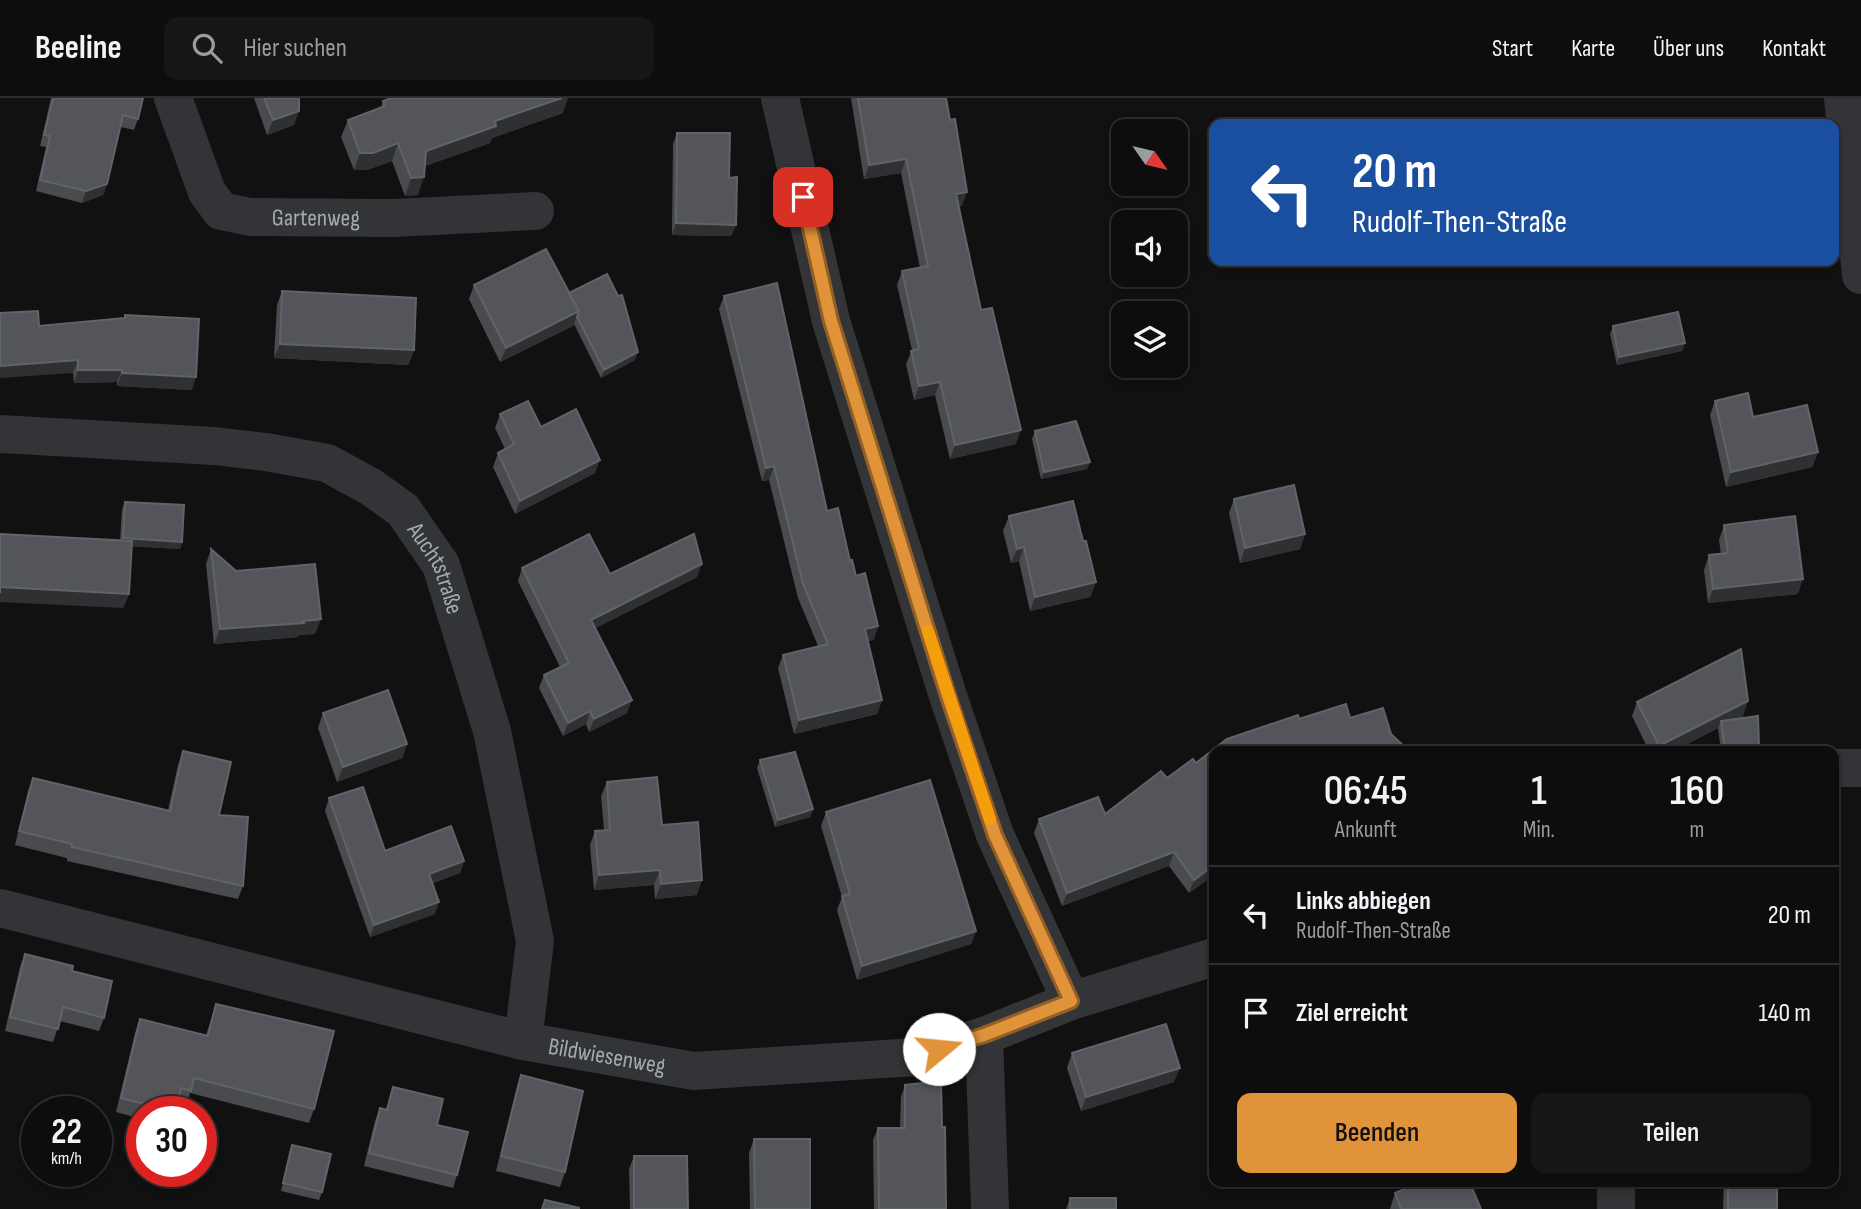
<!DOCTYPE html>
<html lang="de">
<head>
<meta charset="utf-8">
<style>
	body { margin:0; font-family:"Sofia Sans Condensed",sans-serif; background:#161617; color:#f1f3f6; height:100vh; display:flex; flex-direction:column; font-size:26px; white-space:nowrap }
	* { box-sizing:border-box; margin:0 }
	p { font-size:23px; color:#9a9c9e }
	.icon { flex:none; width:38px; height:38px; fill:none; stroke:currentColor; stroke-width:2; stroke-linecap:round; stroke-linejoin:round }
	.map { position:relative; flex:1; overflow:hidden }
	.drawer { position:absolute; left:1209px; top:648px; width:630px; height:441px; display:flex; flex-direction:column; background:#0d0d0e; border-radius:14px; box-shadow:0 4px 10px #0003,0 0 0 2px #2d2d2e }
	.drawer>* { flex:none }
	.hud { position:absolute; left:1209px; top:21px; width:630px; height:147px; border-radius:14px; box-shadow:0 4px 10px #0003,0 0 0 2px #2d2d2e; background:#1a4fa0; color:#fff; overflow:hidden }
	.needle { width:46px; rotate:124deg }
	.buttons { position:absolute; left:1111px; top:21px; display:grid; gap:14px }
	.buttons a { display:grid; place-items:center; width:77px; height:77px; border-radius:14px; background:#0d0d0e; box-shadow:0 4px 10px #0003,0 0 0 2px #2d2d2e; font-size:35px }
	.speed { position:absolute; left:21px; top:998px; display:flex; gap:14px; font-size:35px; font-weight:700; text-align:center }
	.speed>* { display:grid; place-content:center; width:91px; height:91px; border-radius:50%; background:#0d0d0e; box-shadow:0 4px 10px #0003,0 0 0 2px #2d2d2e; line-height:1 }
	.speed small { font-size:18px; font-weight:400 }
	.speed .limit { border:10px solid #d22; background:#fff; color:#111 }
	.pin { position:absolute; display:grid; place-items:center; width:60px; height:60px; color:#fff; margin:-30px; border-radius:14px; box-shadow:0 4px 10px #0006 }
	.me { position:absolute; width:77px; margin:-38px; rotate:73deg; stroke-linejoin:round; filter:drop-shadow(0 0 5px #0008) }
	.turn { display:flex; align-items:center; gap:24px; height:147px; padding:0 28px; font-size:32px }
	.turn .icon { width:91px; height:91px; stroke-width:2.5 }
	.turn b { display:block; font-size:49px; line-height:60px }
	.eta { display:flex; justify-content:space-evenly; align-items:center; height:119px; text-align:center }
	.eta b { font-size:42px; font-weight:600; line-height:49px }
	.action { display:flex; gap:14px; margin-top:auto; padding:14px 28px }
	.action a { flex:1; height:80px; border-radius:14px; background:#e1933a; color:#111; font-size:28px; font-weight:600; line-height:80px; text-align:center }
	.action a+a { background:#161617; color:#f1f3f6 }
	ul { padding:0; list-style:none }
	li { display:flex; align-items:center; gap:21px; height:98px; padding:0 28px; border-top:2px solid #2d2d2e }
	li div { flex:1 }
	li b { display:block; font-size:26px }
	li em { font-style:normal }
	header { display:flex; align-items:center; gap:42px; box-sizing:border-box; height:98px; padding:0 35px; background:#0d0d0e; border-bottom:2px solid #2d2d2e }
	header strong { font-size:33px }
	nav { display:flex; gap:38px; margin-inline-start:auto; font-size:24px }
	.search { width:490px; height:63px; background:#161617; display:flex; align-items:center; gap:18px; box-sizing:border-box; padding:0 24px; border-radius:14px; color:#9a9c9e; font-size:26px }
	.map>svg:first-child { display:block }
</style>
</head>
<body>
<header>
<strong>Beeline</strong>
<div class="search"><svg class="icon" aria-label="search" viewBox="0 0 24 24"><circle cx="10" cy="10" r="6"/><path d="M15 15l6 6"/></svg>Hier suchen</div>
<nav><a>Start</a><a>Karte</a><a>Über uns</a><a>Kontakt</a></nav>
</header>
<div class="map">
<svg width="1861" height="1111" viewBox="0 0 1861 1111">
	<rect width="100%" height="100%" fill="#111112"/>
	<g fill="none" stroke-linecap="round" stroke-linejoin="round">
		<!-- minor -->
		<g stroke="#333437" stroke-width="38">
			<path id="s1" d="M173,0L207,94L221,113L250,119L393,120L535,113"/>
			<polyline points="780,0 831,223 948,598 995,737 1071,903"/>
			<path id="s2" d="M0,336L214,348L266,354L327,365L371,389L403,412L441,467L492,633L535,843L523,943"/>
			<polyline points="1834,670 1861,670"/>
			<path id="s3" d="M0,810L523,943L694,973L916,959L984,938L1071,903L1214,859"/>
			<polyline points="984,938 990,1111"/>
			<polyline points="1616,1111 1616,1083"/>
		</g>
		<!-- tertiary -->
		<polyline stroke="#333437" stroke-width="38" points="1843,0 1861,177"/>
	</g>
	<!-- wall -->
	<g fill="#4a4b4f">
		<polygon points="51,0 143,0 138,21 134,32 121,29 107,86 103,97 82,105 36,93 46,49 40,48"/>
		<polygon points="254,0 299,0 294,27 267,37"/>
		<polygon points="851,0 946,0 962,108 959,108 981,212 1016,346 950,361 935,297 914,302 906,266 912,252 897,187 902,173 920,170 901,75 864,81"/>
		<polygon points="383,3 563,15 492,40 490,45 425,68 418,97 405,98 392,63 367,72 354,72 341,39 348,22 381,9"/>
		<polygon points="677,35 729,80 736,127 731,138 672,137 673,46"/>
		<polygon points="474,187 569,195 635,262 601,280 574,226 573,228 500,264 469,201"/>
		<polygon points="282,193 414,252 408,267 274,260 277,207"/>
		<polygon points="724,198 850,463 874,542 868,543 882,602 877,616 794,636 778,570 783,557 818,548 798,500 769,382 762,383 719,211"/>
		<polygon points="125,217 192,292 117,288 117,284 74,285 73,275 39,228 124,220"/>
		<polygon points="1613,228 1685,245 1682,253 1617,267 1610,236"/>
		<polygon points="1715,303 1753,319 1818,354 1812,369 1726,389 1710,317"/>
		<polygon points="500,316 595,375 515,416 493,369 498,355 505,351 495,330"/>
		<polygon points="1035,333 1090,364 1087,371 1041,381 1032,341"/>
		<polygon points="1234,401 1305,436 1300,451 1240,465 1229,415"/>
		<polygon points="125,404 182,444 180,451 132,448 129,496 123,510 120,442 122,412"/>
		<polygon points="1009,418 1083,443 1096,484 1090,499 1030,513 1019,463 1011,465 1003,433"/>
		<polygon points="1724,427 1798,496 1708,505 1704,472 1709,457 1721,456 1719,442"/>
		<polygon points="211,451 236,473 315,536 299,537 298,539 214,546 206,466"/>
		<polygon points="522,470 610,476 697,479 595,530 627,615 589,634 586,626 563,638 539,590 544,577 560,569 518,483"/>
		<polygon points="1637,604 1743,618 1737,621 1759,648 1757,653 1721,653 1718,630 1674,653 1649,653 1632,618"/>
		<polygon points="1346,606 1350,620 1383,610 1391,636 1409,653 1214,653 1214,777 1189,795 1169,768 1062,808 1034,735 1039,721 1098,699 1105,716 1161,673 1167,680 1193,661 1196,665 1227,641 1298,617 1299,621"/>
		<polygon points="323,615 407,646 402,660 337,684 318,630"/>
		<polygon points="183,653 219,717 243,788 238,801 67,763 67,760 15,747 28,693 33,680 168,712 178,667"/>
		<polygon points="760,662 813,711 810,719 775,729 757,670"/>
		<polygon points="607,684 662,727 697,797 655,801 654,787 594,792 590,747 595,733 604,732 601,698"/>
		<polygon points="329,700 385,753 464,763 460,775 433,785 435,816 370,839 325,713"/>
		<polygon points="826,714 976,833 971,846 857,882 837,812 842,799 821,728"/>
		<polygon points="25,856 72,873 104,920 99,933 60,923 53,944 5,933 20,869"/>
		<polygon points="216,906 314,1011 309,1025 190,995 186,1007 178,1005 176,1013 142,1013 142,1021 116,1014 135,935 140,921 206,937"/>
		<polygon points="1072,955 1174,984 1081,1013 1067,970"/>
		<polygon points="521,977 565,1074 560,1089 496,1073 516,992"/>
		<polygon points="905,987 942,1029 946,1111 874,1111 873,1042 878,1030 900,1030 901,999"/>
		<polygon points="393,989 437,1027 457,1077 453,1090 364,1068 375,1023 380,1010 386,1011"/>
		<polygon points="1214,1024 1214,1064 1207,1038 1212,1025"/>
		<polygon points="754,1041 810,1111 750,1111 749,1055"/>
		<polygon points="292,1047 322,1094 319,1102 281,1093"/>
		<polygon points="634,1058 688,1111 630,1111 629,1071"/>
		<polygon points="1724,1083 1777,1083 1777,1111 1723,1111"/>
		<polygon points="1395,1095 1481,1111 1390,1111"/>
		<polygon points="1070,1100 1116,1111 1066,1111"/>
	</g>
	<!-- shaded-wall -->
	<g fill="#2f3032">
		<polygon points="562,0 568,0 563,15 492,40 490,45 419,70 426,53 495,23"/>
		<polygon points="299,13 294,27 267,37 273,22"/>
		<polygon points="398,45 392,63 367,72 354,72 360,55"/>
		<polygon points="906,61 901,75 864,81 869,67"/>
		<polygon points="424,79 418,97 405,98 411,80"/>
		<polygon points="107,86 103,97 82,105 86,93"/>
		<polygon points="967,94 962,108 951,110 956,96"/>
		<polygon points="676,125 736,127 731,138 672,137"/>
		<polygon points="579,213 573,228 500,264 506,250"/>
		<polygon points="1685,245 1682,253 1617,267 1619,259"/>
		<polygon points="280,246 414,252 408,267 274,260"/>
		<polygon points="638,254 635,262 601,280 604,272"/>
		<polygon points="78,262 73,275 0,280 0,268"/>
		<polygon points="78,272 122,272 117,284 74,285"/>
		<polygon points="122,275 196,279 192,292 117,288"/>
		<polygon points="940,284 935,297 914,302 919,288"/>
		<polygon points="1021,332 1016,346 950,361 955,347"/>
		<polygon points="1818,354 1812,369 1726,389 1731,374"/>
		<polygon points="600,362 595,375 515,416 520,403"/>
		<polygon points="1090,364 1087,371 1041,381 1044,374"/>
		<polygon points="774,368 769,382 762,383 766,370"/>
		<polygon points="1305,436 1300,451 1240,465 1245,450"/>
		<polygon points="123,440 182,444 180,451 120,448"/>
		<polygon points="1024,449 1019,463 1011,465 1017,451"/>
		<polygon points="702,466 697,479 586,535 591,522"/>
		<polygon points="1803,481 1798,496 1708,505 1713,491"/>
		<polygon points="1096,484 1090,499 1030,513 1035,499"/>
		<polygon points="0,489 129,496 123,510 0,504"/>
		<polygon points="321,521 315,536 299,537 298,539 214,546 220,531"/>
		<polygon points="878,528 874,542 860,545 865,531"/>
		<polygon points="632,602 627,615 589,634 594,621"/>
		<polygon points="882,602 877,616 794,636 799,622"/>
		<polygon points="1748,603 1743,618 1721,629 1721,623 1718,630 1674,653 1658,653 1659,648"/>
		<polygon points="590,613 586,626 563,638 568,625"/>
		<polygon points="407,646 402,660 337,684 343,669"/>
		<polygon points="1759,648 1757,653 1745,653"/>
		<polygon points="813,711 810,719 775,729 778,722"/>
		<polygon points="1174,754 1169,768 1062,808 1067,795"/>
		<polygon points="464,763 460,775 425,788 429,776"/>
		<polygon points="1214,767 1214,777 1189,795 1194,782"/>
		<polygon points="660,772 654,787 594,792 599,777"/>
		<polygon points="702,782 697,797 655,801 661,786"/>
		<polygon points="439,804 435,816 370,839 374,827"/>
		<polygon points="976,833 971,846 857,882 862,868"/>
		<polygon points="1180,970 1174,984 1081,1013 1086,999"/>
	</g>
	<!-- building -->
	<g fill="#53555a" stroke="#606368" stroke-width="2">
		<polygon points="53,0 143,0 138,21 123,17 107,86 86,93 40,82 50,38 44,37"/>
		<polygon points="264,0 299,0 299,13 273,22"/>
		<polygon points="391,0 562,0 495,23 496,28 426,53 424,79 411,80 398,45 373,55 360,55 348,22 385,8 383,3"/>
		<polygon points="858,0 946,0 950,22 955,21 967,94 956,96 981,212 992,210 1021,332 955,347 940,284 919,288 911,253 919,251 902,173 928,168 906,61 869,67"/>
		<polygon points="677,35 730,35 729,80 737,79 736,127 676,125"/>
		<polygon points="546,151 579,213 506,250 474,187"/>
		<polygon points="607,176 618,198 622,197 638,254 604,272 577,219 579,213 569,195"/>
		<polygon points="777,185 827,413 838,410 850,463 852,462 856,478 865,475 878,528 865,531 882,602 799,622 783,557 828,546 803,486 774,368 766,370 724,198"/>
		<polygon points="282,193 416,200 414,252 280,246"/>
		<polygon points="38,213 39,228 125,220 125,217 199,221 196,279 122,275 122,272 78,272 78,262 0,268 0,215"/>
		<polygon points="1678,214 1685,245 1619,259 1613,228"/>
		<polygon points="1748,295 1753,319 1807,307 1818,354 1731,374 1715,303"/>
		<polygon points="528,303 541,329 576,311 600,362 520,403 498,355 514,346 500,316"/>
		<polygon points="1076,323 1090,364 1044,374 1035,333"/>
		<polygon points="1294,387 1305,436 1245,450 1234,401"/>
		<polygon points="1073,403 1083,443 1086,443 1096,484 1035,499 1024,449 1017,451 1009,418"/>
		<polygon points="125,404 184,407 182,444 123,440"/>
		<polygon points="1795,418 1803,481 1713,491 1709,457 1728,455 1724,427"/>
		<polygon points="0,436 132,443 129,496 0,489 0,495"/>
		<polygon points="589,436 610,476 694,436 702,466 591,522 632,602 594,621 590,613 568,625 544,577 569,565 522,470"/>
		<polygon points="211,451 236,473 315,466 321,521 303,523 304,525 220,531"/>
		<polygon points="1741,551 1748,603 1659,648 1637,604"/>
		<polygon points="388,592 407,646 343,669 323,615"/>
		<polygon points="1346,606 1350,620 1383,610 1391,636 1409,653 1214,653 1214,740 1211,743 1214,748 1214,767 1194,782 1174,754 1067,795 1039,721 1098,699 1105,716 1161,673 1167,680 1193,661 1196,665 1227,641 1298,617 1299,621"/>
		<polygon points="1758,618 1759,648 1745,653 1725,653 1721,623"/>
		<polygon points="183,653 231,664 219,717 248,719 243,788 72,749 72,746 19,733 33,680 170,713"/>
		<polygon points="795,654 813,711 778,722 760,662"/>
		<polygon points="657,679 662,727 698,724 702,782 661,786 660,772 599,777 595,733 610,732 607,684"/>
		<polygon points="930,682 976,833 862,868 842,798 850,796 826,714"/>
		<polygon points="363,689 385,753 451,728 464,763 429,776 439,804 374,827 329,700"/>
		<polygon points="25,856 73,868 72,873 112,883 104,920 63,909 58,931 10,919"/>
		<polygon points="216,906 334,933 314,1011 194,980 191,993 181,990 176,1013 172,1013 121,1000 140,921 208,938"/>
		<polygon points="1166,926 1180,970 1086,999 1072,955"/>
		<polygon points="521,977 583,993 565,1074 501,1058"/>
		<polygon points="941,983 942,1029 945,1029 946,1111 879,1111 878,1030 905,1030 905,987"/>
		<polygon points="393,989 443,1001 437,1027 468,1034 457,1077 369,1055 380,1010 387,1012"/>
		<polygon points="754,1041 810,1041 810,1111 755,1111"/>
		<polygon points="292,1047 331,1056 322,1094 283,1085"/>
		<polygon points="634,1058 687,1058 688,1111 634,1111"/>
		<polygon points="1423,1083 1469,1083 1481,1111 1401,1111 1395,1095"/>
		<rect x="1728" y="1083" width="49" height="28"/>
		<rect x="1070" y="1100" width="46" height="11"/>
		<polygon points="545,1102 580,1110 542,1111"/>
	</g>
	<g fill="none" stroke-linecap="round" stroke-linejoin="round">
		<defs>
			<polyline id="route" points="803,99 831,223 948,598 995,737 1071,903 984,937 939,951"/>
		</defs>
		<!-- route casing -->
		<use href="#route" stroke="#926026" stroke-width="18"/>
		<!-- route -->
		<use href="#route" stroke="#e1933a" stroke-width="12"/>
		<!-- slow -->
		<polyline stroke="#f59e0b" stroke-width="12" points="928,533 990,721"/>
	</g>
	<g text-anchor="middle" stroke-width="7" stroke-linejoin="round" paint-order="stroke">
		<!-- street labels -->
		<g font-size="24" fill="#a4aab2" stroke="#0c0c0d">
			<text dy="8" stroke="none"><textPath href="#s1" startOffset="219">Gartenweg</textPath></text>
			<text dy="8" stroke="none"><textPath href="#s2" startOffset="486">Auchtstraße</textPath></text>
			<text dy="8" stroke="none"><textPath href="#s3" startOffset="625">Bildwiesenweg</textPath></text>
		</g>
	</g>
</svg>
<div class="buttons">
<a><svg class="needle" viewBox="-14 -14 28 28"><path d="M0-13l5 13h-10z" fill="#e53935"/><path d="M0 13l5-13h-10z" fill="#9a9c9e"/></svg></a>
<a><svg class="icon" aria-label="sound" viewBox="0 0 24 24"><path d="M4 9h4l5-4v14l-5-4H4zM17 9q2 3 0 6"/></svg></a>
<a><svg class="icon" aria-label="layers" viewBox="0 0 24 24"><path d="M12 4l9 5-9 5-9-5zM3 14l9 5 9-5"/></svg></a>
</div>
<div class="speed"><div>22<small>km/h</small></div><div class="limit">30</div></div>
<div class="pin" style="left:803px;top:99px;background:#d93025"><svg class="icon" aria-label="arrive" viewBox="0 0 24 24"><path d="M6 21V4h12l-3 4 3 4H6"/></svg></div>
<svg class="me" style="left:939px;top:951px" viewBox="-20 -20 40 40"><circle r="19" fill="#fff"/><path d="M0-13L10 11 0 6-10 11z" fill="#e1933a"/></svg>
<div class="hud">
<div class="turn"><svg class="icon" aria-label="left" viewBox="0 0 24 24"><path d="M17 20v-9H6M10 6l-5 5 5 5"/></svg><div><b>20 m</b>Rudolf-Then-Straße</div></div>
</div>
<section class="drawer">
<div class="eta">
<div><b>06:45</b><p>Ankunft</p></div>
<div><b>1</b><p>Min.</p></div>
<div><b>160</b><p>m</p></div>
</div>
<ul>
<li><svg class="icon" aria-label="left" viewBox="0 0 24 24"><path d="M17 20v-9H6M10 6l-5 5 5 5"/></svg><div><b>Links abbiegen</b><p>Rudolf-Then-Straße</p></div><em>20 m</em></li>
<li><svg class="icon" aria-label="arrive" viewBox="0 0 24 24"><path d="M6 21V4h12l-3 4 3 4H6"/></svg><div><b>Ziel erreicht</b></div><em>140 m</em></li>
</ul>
<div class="action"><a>Beenden</a><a>Teilen</a></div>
</section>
</div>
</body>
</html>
